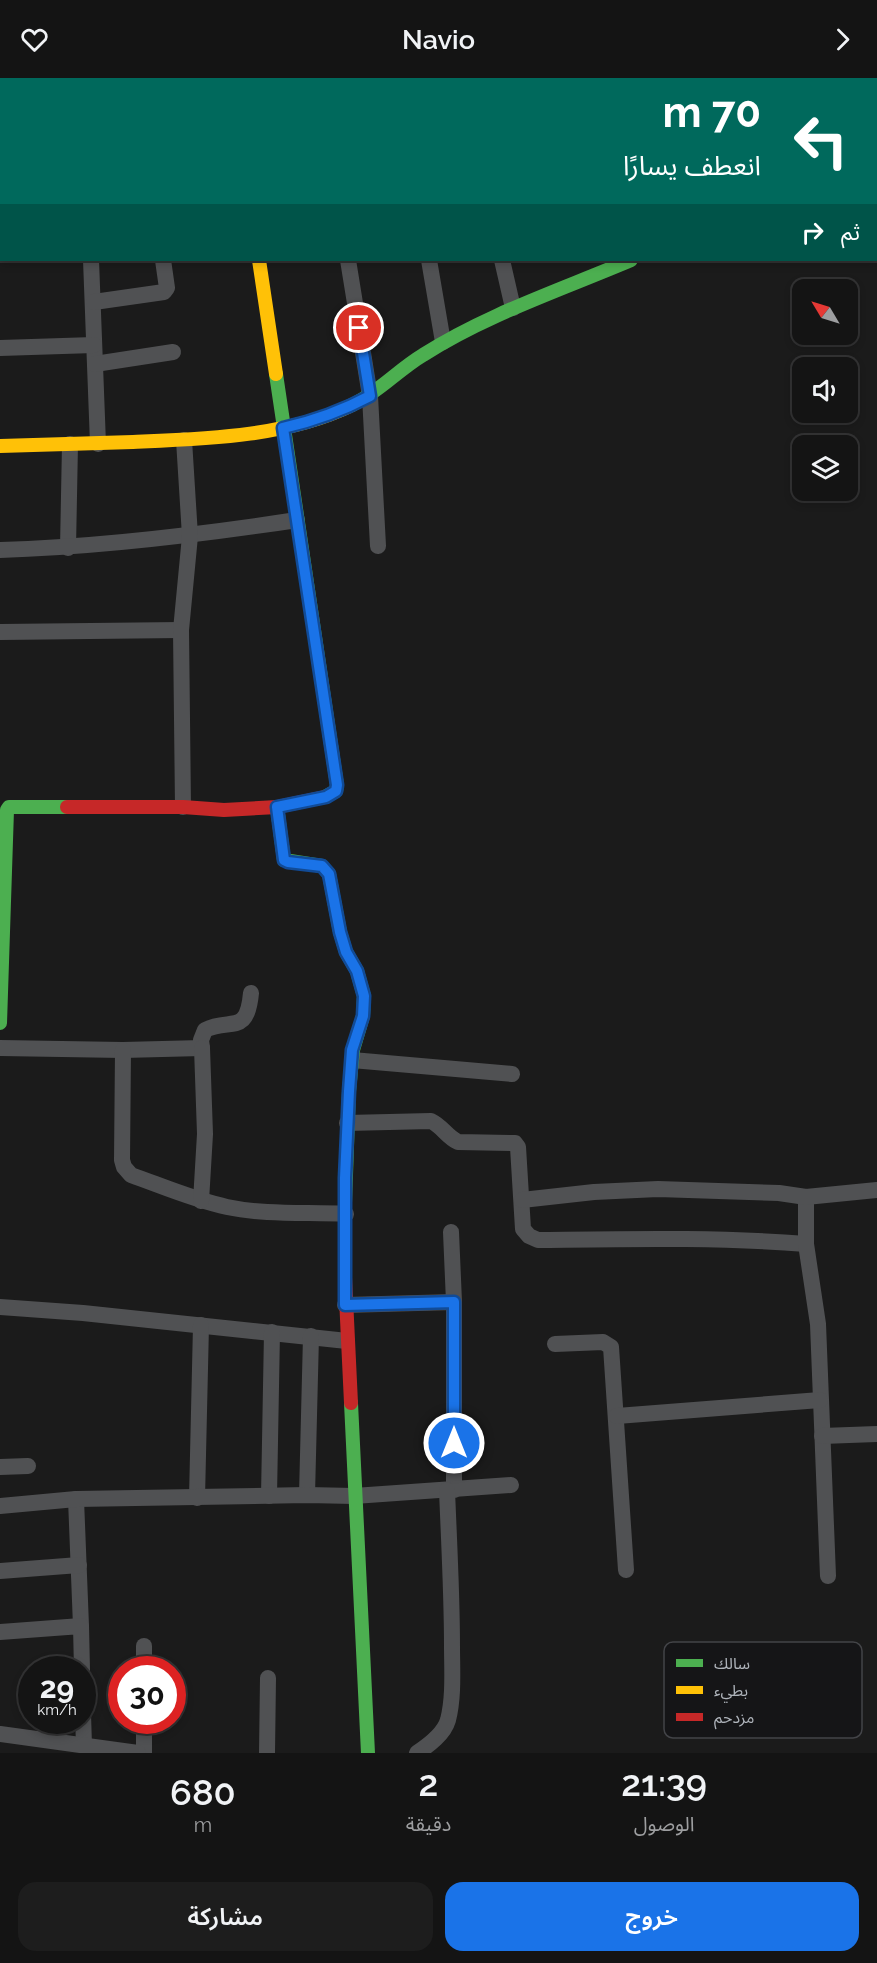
<!DOCTYPE html>
<html lang="ar">
<head>
<meta charset="utf-8">
<style>
	body { margin:0; font-family:Raleway,"Noto Sans Arabic",sans-serif; background:#1d1d1d; color:#f1f3f6; direction:rtl; height:100vh; display:flex; flex-direction:column; font-size:22px; white-space:nowrap }
	* { box-sizing:border-box; margin:0 }
	p { font-size:20px; color:#9d9ea0 }
	.icon { flex:none; width:33px; height:33px; fill:none; stroke:currentColor; stroke-width:2; stroke-linecap:round; stroke-linejoin:round }
	.map { position:relative; height:1675px; overflow:hidden; direction:ltr }
	.panel { display:flex; flex-direction:column; background:#141414; flex:1 }
	.panel>* { flex:none }
	.guide { position:absolute; left:0px; top:0px; width:878px; height:183px; box-shadow:0 3px 9px #0003,0 0 0 2px #333334; direction:rtl; background:#00695c; color:#fff; overflow:hidden }
	.needle { width:39px; rotate:308deg }
	.tools { position:absolute; left:792px; top:201px; display:grid; gap:12px }
	.tools a { display:grid; place-items:center; width:66px; height:66px; border-radius:12px; background:#141414; box-shadow:0 3px 9px #0003,0 0 0 2px #333334; font-size:30px }
	.speed { position:absolute; left:18px; top:1578px; display:flex; gap:12px; font-size:30px; font-weight:700; text-align:center }
	.speed>* { display:grid; place-content:center; width:78px; height:78px; border-radius:50%; background:#141414; box-shadow:0 3px 9px #0003,0 0 0 2px #333334; line-height:1 }
	.speed small { font-size:15px; font-weight:400 }
	.speed .limit { border:9px solid #d22; background:#fff; color:#111 }
	.pin { position:absolute; display:grid; place-items:center; width:51px; height:51px; color:#fff; margin:-26px; border:3px solid #fff; border-radius:50%; box-shadow:0 2px 6px #0007 }
	.me { position:absolute; width:66px; margin:-33px; rotate:0deg; stroke-linejoin:round; filter:drop-shadow(0 0 4px #0008) }
	.turn { display:flex; align-items:center; gap:21px; height:126px; padding:0 18px; font-size:27px }
	.turn .icon { width:78px; height:78px; stroke-width:2.5 }
	.turn b { display:block; font-size:42px; line-height:51px }
	.then { display:flex; align-items:center; height:57px; padding:0 18px; background:#0003; gap:12px; font-size:22px }
	.eta { display:flex; justify-content:space-evenly; align-items:center; height:102px; text-align:center }
	.eta b { font-size:36px; font-weight:600; line-height:42px }
	.action { display:flex; gap:12px; margin-top:auto; padding:12px 18px }
	.action a { flex:1; height:69px; border-radius:18px; background:#1a73e8; color:#fff; font-size:24px; font-weight:600; line-height:69px; text-align:center }
	.action a+a { background:#1d1d1d; color:#f1f3f6 }
	header { display:flex; justify-content:space-between; align-items:center; height:78px; padding:0 18px; background:#141414; font-size:27px; font-weight:600 }
	.map>svg:first-child { display:block }
</style>
</head>
<body>
<header><svg class="icon" aria-label="forward" viewBox="0 0 24 24"><path d="M9 5l7 7-7 7"/></svg>Navio<svg class="icon" aria-label="heart" viewBox="0 0 24 24"><path d="M12 20l-8-8c-3-5 5-10 8-4 3-6 11-1 8 4z"/></svg></header>
<div class="map">
<svg width="877" height="1675" viewBox="0 0 877 1675">
	<rect width="100%" height="100%" fill="#1b1b1b"/>
	<g fill="none" stroke-linecap="round" stroke-linejoin="round">
		<!-- street -->
		<g stroke="#505153" stroke-width="16">
			<polyline points="80,0 80,2"/>
			<polyline points="147,0 147,2"/>
			<polyline points="415,0 415,2"/>
			<polyline points="477,0 477,2"/>
			<polyline points="543,0 543,2"/>
			<polyline points="602,0 602,2"/>
			<polyline points="686,0 686,2"/>
			<polyline points="786,0 786,2"/>
			<polyline points="345,2 345,0"/>
			<polyline points="876,6 877,6"/>
			<polyline points="0,92 2,92"/>
			<polyline points="876,123 877,123"/>
			<polyline points="91,182 98,366"/>
			<polyline points="348,182 370,318 378,468"/>
			<polyline points="429,182 443,264"/>
			<polyline points="502,182 513,230"/>
			<polyline points="94,224 164,214 167,210 163,182"/>
			<polyline points="0,270 94,267"/>
			<polyline points="95,286 173,274"/>
			<polyline points="68,470 70,366"/>
			<path d="M0,472C100,469 198,457 297,442"/>
			<polyline points="0,554 181,552"/>
			<polyline points="183,729 181,552 190,458 184,362"/>
			<path d="M0,970L123,972L202,970L201,962L205,952C230,939 247,959 251,915"/>
			<path d="M123,972L122,1082L124,1089L131,1097C162,1108 194,1122 227,1129C265,1137 307,1134 346,1136"/>
			<polyline points="352,982 512,996"/>
			<path d="M347,1045L431,1043C442,1048 447,1059 458,1064L515,1065L518,1069L523,1151L529,1158L538,1162C628,1161 717,1159 806,1166"/>
			<polyline points="806,1119 806,1166 818,1246 828,1498"/>
			<polyline points="522,1122 594,1114 658,1111 779,1115 806,1119 877,1112"/>
			<polyline points="201,1123 205,1056 202,970"/>
			<polyline points="451,1154 454,1224 454,1412"/>
			<polyline points="345,1227 454,1224"/>
			<polyline points="0,1229 83,1235 347,1263"/>
			<polyline points="555,1266 603,1264 611,1269 626,1492"/>
			<polyline points="617,1338 820,1322"/>
			<polyline points="822,1358 877,1356"/>
			<polyline points="0,1389 28,1388"/>
			<polyline points="307,1417 311,1258"/>
			<polyline points="269,1418 272,1254"/>
			<polyline points="197,1420 201,1247"/>
			<polyline points="76,1421 81,1548"/>
			<polyline points="0,1428 76,1421 307,1417 354,1418 511,1407"/>
			<polyline points="0,1493 79,1487"/>
			<polyline points="0,1554 81,1548 82,1592"/>
			<polyline points="144,1568 144,1592"/>
			<polyline points="82,1604 84,1668"/>
			<polyline points="144,1642 144,1675"/>
			<polyline points="0,1656 138,1675"/>
			<polyline points="267,1675 268,1600"/>
			<path d="M417,1675C429,1667 444,1656 448,1642C454,1619 452,1591 452,1568C452,1516 449,1464 447,1412"/>
		</g>
		<!-- fast -->
		<g stroke="#4caf50" stroke-width="14">
			<polyline points="276,296 337,707 336,713 325,719"/>
			<path d="M352,327C379,314 398,292 423,277C485,237 563,211 631,182"/>
			<polyline points="277,729 284,782 322,788 329,796 340,854 346,874 357,893 364,918 363,938 353,972 349,1013 345,1125"/>
			<polyline points="0,945 7,732 9,729 67,729"/>
			<polyline points="351,1325 368,1675"/>
		</g>
		<!-- slow -->
		<g stroke="#ffc107" stroke-width="14">
			<polyline points="259,182 276,296"/>
			<path d="M0,368C44,367 88,365 133,364C204,361 287,359 352,327"/>
		</g>
		<!-- jam -->
		<g stroke="#c62828" stroke-width="14">
			<polyline points="67,729 183,729 224,732 277,729 325,719"/>
			<polyline points="345,1125 345,1199 351,1325"/>
		</g>
	</g>
	<g fill="none" stroke-linecap="round" stroke-linejoin="round">
		<defs>
			<path id="route" d="M359,250L370,318C342,333 314,343 283,350L337,707L336,713L326,719L277,729L284,782L288,784L322,788L329,796L340,854L346,874L357,893L364,918L363,938L352,972L349,1013L345,1100V1227L454,1224V1365"/>
		</defs>
		<!-- route casing -->
		<use href="#route" stroke="#114b97" stroke-width="15"/>
		<!-- route -->
		<use href="#route" stroke="#1a73e8" stroke-width="10"/>
	</g>
	<!-- legend -->
	<rect x="664" y="1564" width="198" height="96" rx="9" fill="#151517" stroke="#434448" stroke-width="1.5"/>
	<rect x="676" y="1581" width="27" height="8" fill="#4caf50"/>
	<rect x="676" y="1608" width="27" height="8" fill="#ffc107"/>
	<rect x="676" y="1635" width="27" height="8" fill="#c62828"/>
	<g font-size="16" fill="#aeb3ba">
		<text x="714" y="1591">سالك</text>
		<text x="714" y="1618">بطيء</text>
		<text x="714" y="1645">مزدحم</text>
	</g>
</svg>
<div class="tools">
<a><svg class="needle" viewBox="-14 -14 28 28"><path d="M0-13l5 13h-10z" fill="#e53935"/><path d="M0 13l5-13h-10z" fill="#9d9ea0"/></svg></a>
<a><svg class="icon" aria-label="sound" viewBox="0 0 24 24"><path d="M4 9h4l5-4v14l-5-4H4zM17 9q2 3 0 6"/></svg></a>
<a><svg class="icon" aria-label="layers" viewBox="0 0 24 24"><path d="M12 4l9 5-9 5-9-5zM3 14l9 5 9-5"/></svg></a>
</div>
<div class="speed"><div>29<small>km/h</small></div><div class="limit">30</div></div>
<div class="pin" style="left:359px;top:250px;background:#d93025"><svg class="icon" aria-label="arrive" viewBox="0 0 24 24"><path d="M6 21V4h12l-3 4 3 4H6"/></svg></div>
<svg class="me" style="left:454px;top:1365px" viewBox="-20 -20 40 40"><circle r="17" fill="#1a73e8" stroke="#fff" stroke-width="3"/><path d="M0-11L8 9 0 5-8 9z" fill="#fff"/></svg>
<div class="guide">
<div class="turn"><svg class="icon" aria-label="left" viewBox="0 0 24 24"><path d="M17 20v-9H6M10 6l-5 5 5 5"/></svg><div><b>70 m</b>انعطف يسارًا</div></div>
<div class="then">ثم<svg class="icon" aria-label="right" viewBox="0 0 24 24"><path d="M7 20v-9h11M14 6l5 5-5 5"/></svg></div>
</div>
</div>
<section class="panel">
<div class="eta">
<div><b>21:39</b><p>الوصول</p></div>
<div><b>2</b><p>دقيقة</p></div>
<div><b>680</b><p>m</p></div>
</div>
<div class="action"><a>خروج</a><a>مشاركة</a></div>
</section>
</body>
</html>
